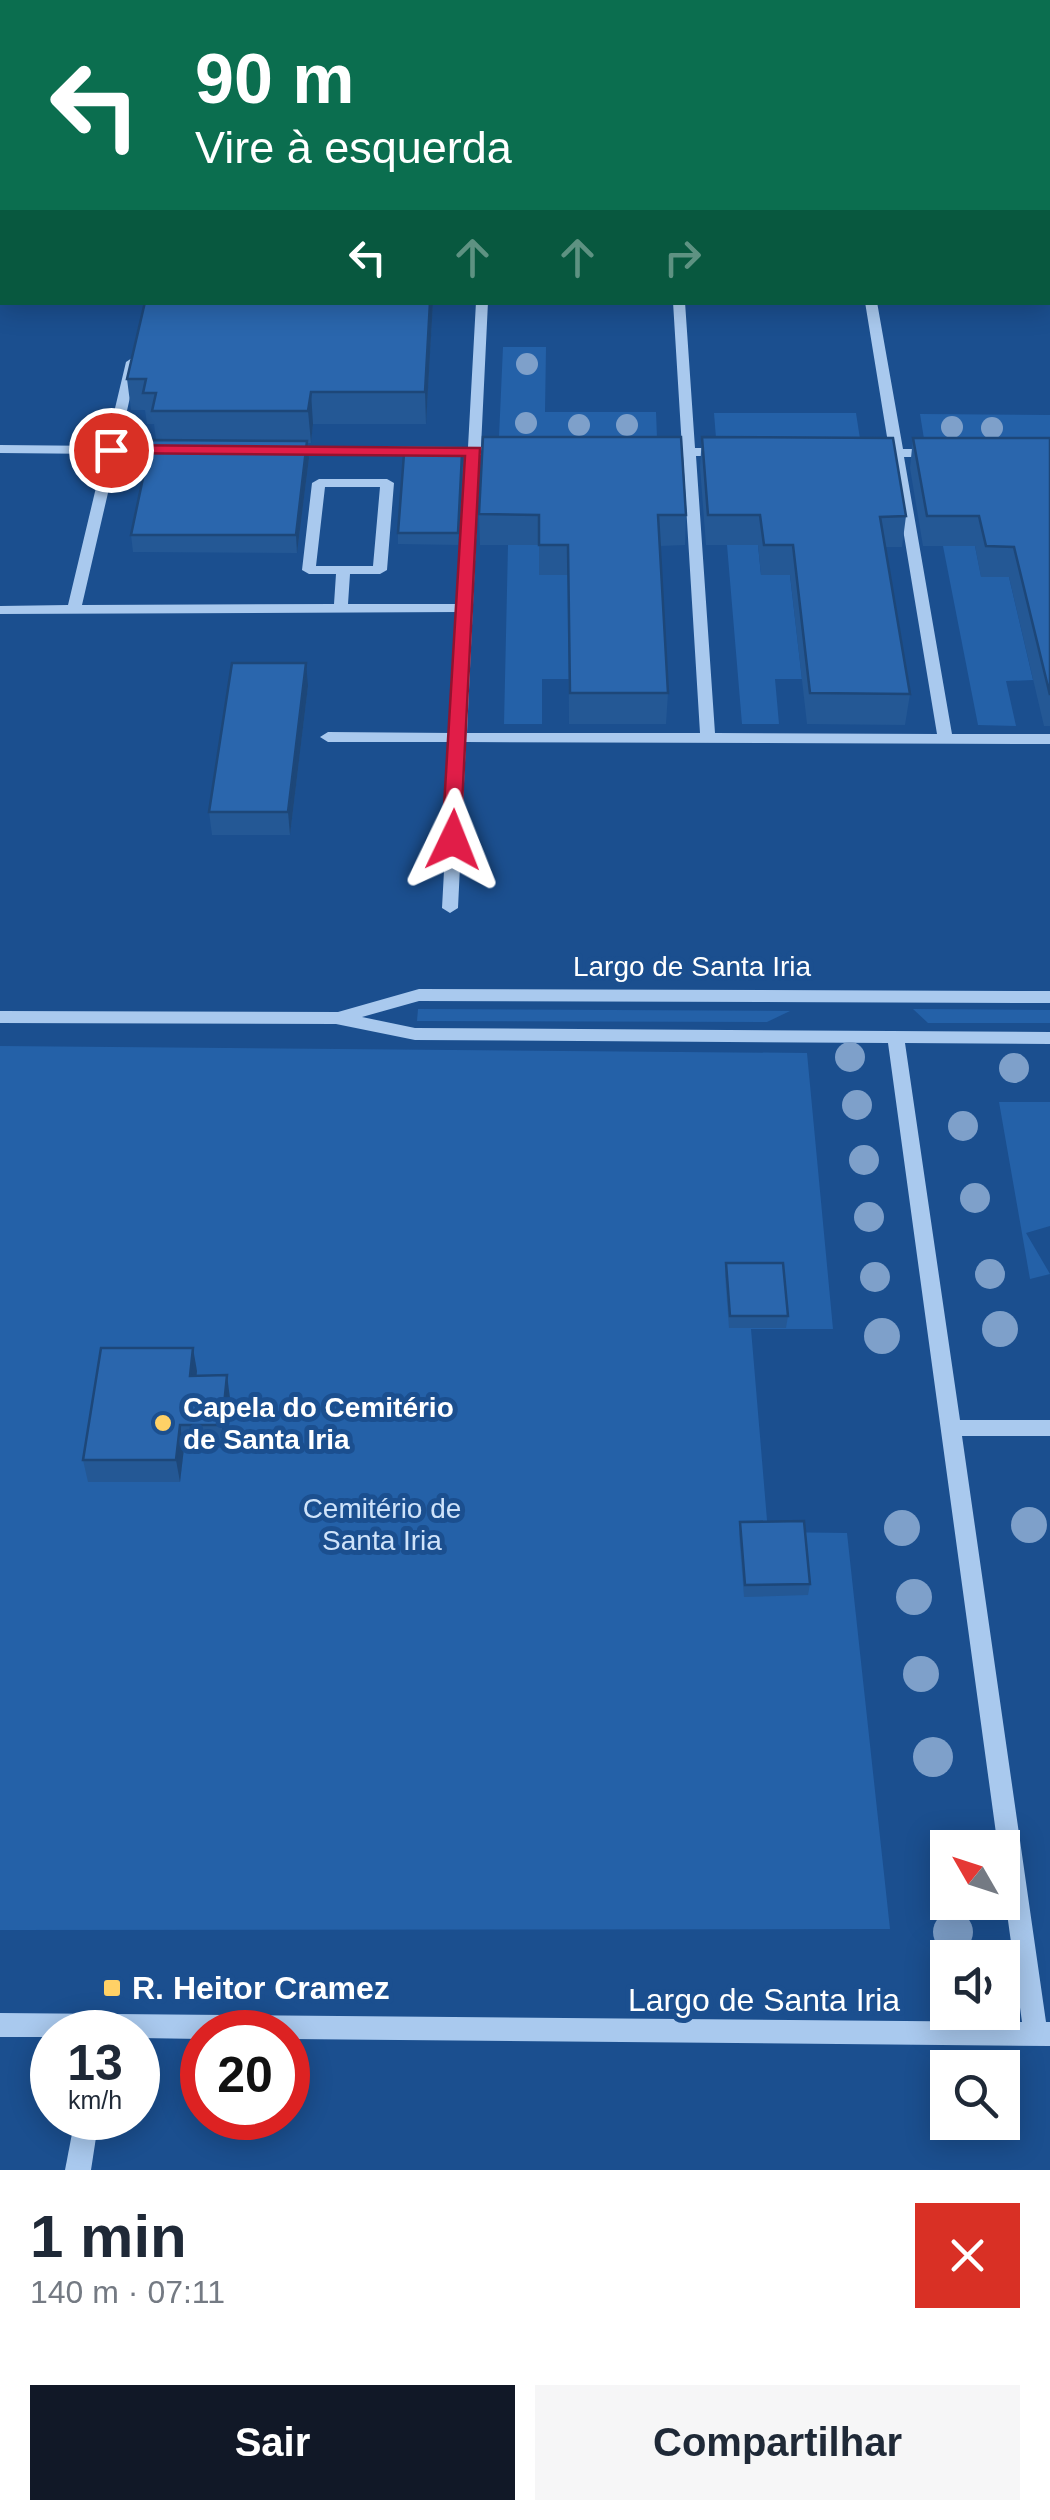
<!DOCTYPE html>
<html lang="pt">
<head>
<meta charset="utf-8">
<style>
	body { margin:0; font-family:Arial,sans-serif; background:#f6f6f7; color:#1f2937; height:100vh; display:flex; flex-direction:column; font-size:38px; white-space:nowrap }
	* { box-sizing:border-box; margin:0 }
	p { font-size:32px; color:#747a83 }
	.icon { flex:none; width:55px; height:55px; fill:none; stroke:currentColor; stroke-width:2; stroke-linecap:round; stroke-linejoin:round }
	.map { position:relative; height:2170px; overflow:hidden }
	.panel { display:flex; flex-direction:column; background:#fff; flex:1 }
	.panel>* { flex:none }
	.banner { position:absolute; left:0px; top:0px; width:1050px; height:305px; box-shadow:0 5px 25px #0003; background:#0b6e4f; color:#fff; overflow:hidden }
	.needle { width:65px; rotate:309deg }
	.fabs { position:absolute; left:930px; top:1830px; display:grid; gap:20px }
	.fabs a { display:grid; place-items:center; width:90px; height:90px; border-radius:0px; background:#fff; box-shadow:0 5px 25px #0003; font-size:50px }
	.speed { position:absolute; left:30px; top:2010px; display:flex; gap:20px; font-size:50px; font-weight:700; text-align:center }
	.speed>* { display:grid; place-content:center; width:130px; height:130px; border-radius:50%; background:#fff; box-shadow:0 5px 25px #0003; line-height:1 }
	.speed small { font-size:25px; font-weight:400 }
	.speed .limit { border:15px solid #d22; background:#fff; color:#111 }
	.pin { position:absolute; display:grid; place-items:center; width:85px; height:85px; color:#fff; margin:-42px; border:5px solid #fff; border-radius:50%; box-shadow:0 2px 10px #0007 }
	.me { position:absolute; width:110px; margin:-55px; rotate:2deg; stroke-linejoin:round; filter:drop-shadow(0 0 8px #0008) }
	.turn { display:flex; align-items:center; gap:35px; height:210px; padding:0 30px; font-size:45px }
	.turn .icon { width:130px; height:130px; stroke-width:2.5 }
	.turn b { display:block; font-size:70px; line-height:85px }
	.lanes { display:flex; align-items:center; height:95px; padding:0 30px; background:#0003; justify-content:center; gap:50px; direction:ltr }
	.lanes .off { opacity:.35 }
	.round { display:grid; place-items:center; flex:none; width:105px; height:105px; border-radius:0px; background:#f6f6f7 }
	.head { display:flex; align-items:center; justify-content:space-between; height:170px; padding:0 30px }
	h1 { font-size:60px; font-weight:700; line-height:75px }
	.cta { display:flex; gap:20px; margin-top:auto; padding:20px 30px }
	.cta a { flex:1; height:115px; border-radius:0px; background:#111827; color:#fff; font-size:40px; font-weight:700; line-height:115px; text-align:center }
	.cta a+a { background:#f6f6f7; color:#1f2937 }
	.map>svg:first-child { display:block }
</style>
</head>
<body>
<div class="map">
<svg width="1050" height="2170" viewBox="0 0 1050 2170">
	<rect width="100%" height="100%" fill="#1b4f8f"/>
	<!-- green -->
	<g fill="#2461a8">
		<polygon points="503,347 546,347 545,412 656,412 657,438 499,437"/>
		<polygon points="714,413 856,413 860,439 716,438"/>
		<polygon points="920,414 1050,415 1050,440 924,439"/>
		<polygon points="508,545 539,545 539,575 568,575 569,679 542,679 542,724 504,724"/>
		<polygon points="727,545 758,545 761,575 790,575 802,679 775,679 779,724 742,724"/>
		<polygon points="943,546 975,546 981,576 1009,577 1033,680 1006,681 1016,726 978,725"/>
		<polygon points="418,1009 790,1011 767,1022 417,1021"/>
		<polygon points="913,1009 1050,1010 1050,1023 928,1023"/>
		<polygon points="0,1046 807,1053 833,1329 751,1329 768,1532 847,1533 890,1929 0,1930"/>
		<polygon points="999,1102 1050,1102 1050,1226 1026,1233 1050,1274 1030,1279"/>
	</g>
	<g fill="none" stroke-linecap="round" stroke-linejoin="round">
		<!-- minor -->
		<g fill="#a9c9ee" fill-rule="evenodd">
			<rect x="92" y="0" width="10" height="2"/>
			<rect x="287" y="0" width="10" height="2"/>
			<rect x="493" y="0" width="10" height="2"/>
			<rect x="1048" y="160" width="2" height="6"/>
			<polygon points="1048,255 1050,256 1050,272 1048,271"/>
			<polygon points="1050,294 1050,302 1048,301 1048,295"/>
			<path d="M476,302H488L481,447H505L512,451L505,455H480L467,733H700L683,456H661L654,452L661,448H682L673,302H685L695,448H725L732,452L725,456H696L715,733L937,734L891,457H876L869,453L876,449H889L865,302H877L903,449H935L942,453L935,457H904L952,734H1050V744L466,742L458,908L450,913L442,908L451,742H328L320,737L328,732L452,733L459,612L0,614V606L68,605L104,454L0,453V445L106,446L126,362L132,358L138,362L119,446H170L177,450L170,454H117L82,605L334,604L336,574H309L302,570L312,483L319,479H387L394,483L387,570L380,574H350L348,604H459L467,455L286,454L279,450L286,446L468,447ZM325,487H380L373,566H316Z"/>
			<polygon points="419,989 1050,991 1050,1003 419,1001 362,1017 415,1028 1050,1032 1050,1044 905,1043 960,1420 1050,1420 1050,1436 962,1436 1046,2022 1050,2022 1050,2046 288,2039 288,2032 202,2032 202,2039 138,2038 138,2032 52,2032 52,2037 0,2037 0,2013 1022,2022 1002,1877 1002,1848 998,1848 888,1043 415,1040 336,1024 0,1023 0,1011 338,1012"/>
			<polygon points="75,2118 99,2118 91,2170 65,2170"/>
		</g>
	</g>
	<!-- trees -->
	<g fill="#7ea0ca">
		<circle cx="527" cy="364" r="11"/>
		<circle cx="526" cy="423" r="11"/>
		<circle cx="579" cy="425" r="11"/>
		<circle cx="627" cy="425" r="11"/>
		<circle cx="952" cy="427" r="11"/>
		<circle cx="992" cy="428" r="11"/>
		<circle cx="850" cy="1057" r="15"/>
		<circle cx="1014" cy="1068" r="15"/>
		<circle cx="857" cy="1105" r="15"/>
		<circle cx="963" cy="1126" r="15"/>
		<circle cx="864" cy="1160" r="15"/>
		<circle cx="975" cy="1198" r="15"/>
		<circle cx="869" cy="1217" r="15"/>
		<circle cx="990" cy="1274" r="15"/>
		<circle cx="875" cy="1277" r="15"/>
		<circle cx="1000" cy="1329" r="18"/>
		<circle cx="882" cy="1336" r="18"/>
		<circle cx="1029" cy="1525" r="18"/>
		<circle cx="902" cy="1528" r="18"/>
		<circle cx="914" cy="1597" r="18"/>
		<circle cx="921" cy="1674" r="18"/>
		<circle cx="933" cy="1757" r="20"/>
		<circle cx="953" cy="1932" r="20"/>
	</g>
	<!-- wall -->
	<g fill="#245895">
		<polygon points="123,0 208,0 207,2 123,2"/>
		<polygon points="1050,0 1050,154 1048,154 1048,2"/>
		<polygon points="433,302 426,424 313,424 311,443 308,443 309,458 297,553 133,552 131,535 156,440 154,424 147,424 145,410 131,410 127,379"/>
		<polygon points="702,437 906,516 902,547 885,547 910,694 905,725 807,724 790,575 761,575 758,545 706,545 700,467"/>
		<polygon points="913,438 1050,438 1050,726 1044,726 1009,577 981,577 975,546 923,546 910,468"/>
		<polygon points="463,466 458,545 398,544 398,533"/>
		<polygon points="479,514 686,515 685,545 660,546 668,693 666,724 569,724 568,575 539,575 539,545 480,545"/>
		<polygon points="308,686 290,835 212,835 209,812"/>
		<polygon points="726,1263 788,1316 786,1328 729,1328 725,1275"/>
		<polygon points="197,1371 196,1376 230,1398 225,1448 184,1448 180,1482 88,1482 83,1460"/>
		<polygon points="740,1522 810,1584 808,1595 744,1597 739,1534"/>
	</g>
	<!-- shaded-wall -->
	<g fill="#1d4779">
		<polygon points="430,302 433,302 426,424 425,392"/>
		<polygon points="311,392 313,424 311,443 308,411"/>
		<polygon points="307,441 309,458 297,553 296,535"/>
		<polygon points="306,663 308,686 290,835 288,812"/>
		<polygon points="193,1348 197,1371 194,1399 190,1376"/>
		<polygon points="227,1375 230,1398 225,1448 222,1425"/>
		<polygon points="180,1425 184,1448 180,1482 176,1460"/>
	</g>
	<!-- building -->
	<g fill="#2a66ad" stroke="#1d4779" stroke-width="2.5">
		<polygon points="546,0 1050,0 1050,125 1048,125 1048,2 546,2"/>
		<polygon points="145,302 430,302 425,392 311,392 308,411 152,411 156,393 143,393 146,379 127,379"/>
		<polygon points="483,437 681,437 686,515 658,515 668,693 570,693 568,545 539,545 539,515 479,514"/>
		<polygon points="702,437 893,438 906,516 880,517 910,694 810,693 793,545 764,545 760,515 708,515"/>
		<polygon points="913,438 1050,438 1050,695 1014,547 986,546 979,516 927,516"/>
		<polygon points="151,440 307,441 296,535 131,535"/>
		<polygon points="404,454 462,454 458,533 398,533"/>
		<polygon points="232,663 306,663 288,812 209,812"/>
		<polygon points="726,1263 783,1263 788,1316 730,1316"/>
		<polygon points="101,1348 193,1348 190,1376 227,1375 222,1425 180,1425 176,1460 83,1460"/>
		<polygon points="804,1521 810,1584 745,1585 740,1522"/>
	</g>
	<!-- route -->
	<polygon fill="#e11d48" stroke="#92132f" stroke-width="2.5" points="111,445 480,448 460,845 453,847 442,840 465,456 105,453 103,450"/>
	<!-- markers -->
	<g fill="#ffd166" stroke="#1b4f8f" stroke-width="4">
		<circle cx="163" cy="1423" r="10"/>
		<rect x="102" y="1978" width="20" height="20" rx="5"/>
	</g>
	<g text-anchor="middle" stroke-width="10" stroke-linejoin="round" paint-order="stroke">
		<!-- street labels -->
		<g font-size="28" fill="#fff" stroke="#1b4f8f">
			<text x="692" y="976">Largo de Santa Iria</text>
		</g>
		<!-- poi labels -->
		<g font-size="28" font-weight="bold" fill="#fff" stroke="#1b4f8f" text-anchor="start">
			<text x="183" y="1417">Capela do Cemitério<tspan x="183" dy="32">de Santa Iria</tspan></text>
		</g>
		<!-- park labels -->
		<g font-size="28" fill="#cfe3fa" stroke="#1b4f8f">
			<text x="382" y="1518">Cemitério de<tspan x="382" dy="32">Santa Iria</tspan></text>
		</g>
		<!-- near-poi labels -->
		<g font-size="32" font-weight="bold" fill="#fff" stroke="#1b4f8f" text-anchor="start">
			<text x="132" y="1999">R. Heitor Cramez</text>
		</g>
		<!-- near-street labels -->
		<g font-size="32" fill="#fff" stroke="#1b4f8f">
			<text x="764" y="2011">Largo de Santa Iria</text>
		</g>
	</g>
</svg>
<div class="fabs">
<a><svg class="needle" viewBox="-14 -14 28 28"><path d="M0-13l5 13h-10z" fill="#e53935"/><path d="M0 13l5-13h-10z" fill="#747a83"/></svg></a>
<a><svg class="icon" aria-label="sound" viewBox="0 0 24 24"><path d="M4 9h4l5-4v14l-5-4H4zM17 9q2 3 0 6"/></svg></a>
<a><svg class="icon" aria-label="search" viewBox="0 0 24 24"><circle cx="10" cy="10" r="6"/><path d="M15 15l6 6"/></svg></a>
</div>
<div class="speed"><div>13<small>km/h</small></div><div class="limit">20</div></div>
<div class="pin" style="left:111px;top:450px;background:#d93025"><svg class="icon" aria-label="arrive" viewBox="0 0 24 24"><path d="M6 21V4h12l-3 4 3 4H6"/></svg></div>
<svg class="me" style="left:453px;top:840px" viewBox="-20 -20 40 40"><path d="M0-17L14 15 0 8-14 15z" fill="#e11d48" stroke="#fff" stroke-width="4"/></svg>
<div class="banner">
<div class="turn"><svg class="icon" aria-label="left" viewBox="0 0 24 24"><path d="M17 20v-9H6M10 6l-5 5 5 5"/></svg><div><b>90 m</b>Vire à esquerda</div></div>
<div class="lanes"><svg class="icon" aria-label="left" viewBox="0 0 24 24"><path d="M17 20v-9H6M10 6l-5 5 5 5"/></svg><svg class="icon off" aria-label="ahead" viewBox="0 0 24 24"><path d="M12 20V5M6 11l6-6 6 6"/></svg><svg class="icon off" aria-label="ahead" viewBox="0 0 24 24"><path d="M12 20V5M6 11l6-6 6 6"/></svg><svg class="icon off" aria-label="right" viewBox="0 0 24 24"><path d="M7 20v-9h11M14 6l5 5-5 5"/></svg></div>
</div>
</div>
<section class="panel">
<div class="head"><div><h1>1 min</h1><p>140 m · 07:11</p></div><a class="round" style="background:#d93025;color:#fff"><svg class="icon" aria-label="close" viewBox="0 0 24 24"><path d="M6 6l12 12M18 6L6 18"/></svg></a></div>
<div class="cta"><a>Sair</a><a>Compartilhar</a></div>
</section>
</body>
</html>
